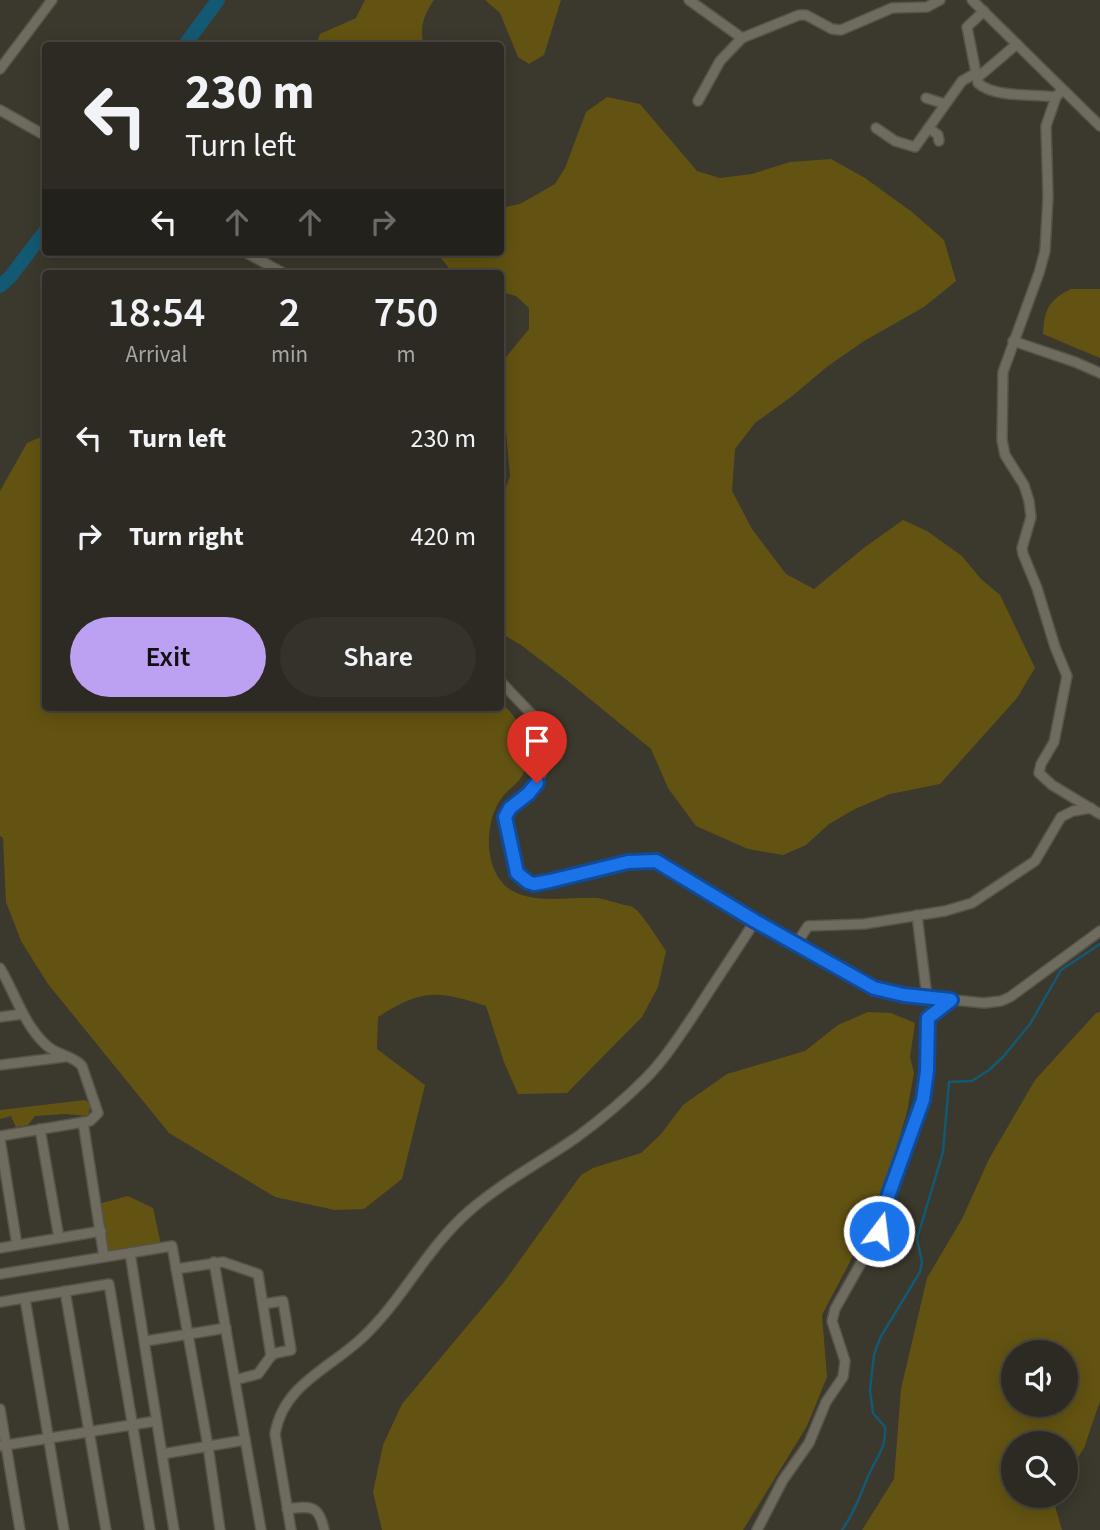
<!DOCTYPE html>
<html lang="en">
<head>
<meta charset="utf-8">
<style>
	body { margin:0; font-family:"Source Sans 3",sans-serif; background:#34322a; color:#f1f3f6; height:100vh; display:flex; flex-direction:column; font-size:26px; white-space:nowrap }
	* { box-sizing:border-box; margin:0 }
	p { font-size:23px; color:#a6a7a5 }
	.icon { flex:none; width:38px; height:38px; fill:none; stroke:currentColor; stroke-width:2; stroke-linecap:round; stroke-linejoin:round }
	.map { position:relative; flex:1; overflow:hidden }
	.sheet { position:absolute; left:42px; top:270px; width:462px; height:441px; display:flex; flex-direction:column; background:#2c2a22; border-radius:7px; box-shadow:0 4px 18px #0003,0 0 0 2px #484640 }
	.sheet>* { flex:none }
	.banner { position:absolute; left:42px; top:42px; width:462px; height:214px; border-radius:7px; box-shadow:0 4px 18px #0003,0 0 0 2px #484640; background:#2c2a22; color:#f1f3f6; overflow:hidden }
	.tools { position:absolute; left:1001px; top:1340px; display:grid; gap:14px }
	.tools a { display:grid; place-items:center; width:77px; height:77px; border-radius:50%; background:#2c2a22; box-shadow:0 4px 18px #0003,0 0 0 2px #484640; font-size:35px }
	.pin { position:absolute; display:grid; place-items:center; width:60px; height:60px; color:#fff; margin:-72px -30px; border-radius:50% 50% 50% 0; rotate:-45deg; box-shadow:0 0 7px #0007 }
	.pin .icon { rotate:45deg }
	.me { position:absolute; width:77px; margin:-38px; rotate:15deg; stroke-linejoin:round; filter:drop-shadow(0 0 5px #0008) }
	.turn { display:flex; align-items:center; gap:24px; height:147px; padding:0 28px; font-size:32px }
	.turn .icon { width:91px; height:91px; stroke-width:2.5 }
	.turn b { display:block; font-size:49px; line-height:60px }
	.lanes { display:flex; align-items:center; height:66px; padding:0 28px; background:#0003; justify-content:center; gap:35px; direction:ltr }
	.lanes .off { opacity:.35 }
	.eta { display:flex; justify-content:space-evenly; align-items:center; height:119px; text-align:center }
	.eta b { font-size:42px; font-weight:600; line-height:49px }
	.cta { display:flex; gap:14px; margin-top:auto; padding:14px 28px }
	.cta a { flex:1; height:80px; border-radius:42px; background:#bca0f2; color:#111; font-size:28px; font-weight:600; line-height:80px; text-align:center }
	.cta a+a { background:#34322a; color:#f1f3f6 }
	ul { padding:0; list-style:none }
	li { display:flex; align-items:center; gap:21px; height:98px; padding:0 28px }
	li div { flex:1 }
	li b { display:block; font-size:26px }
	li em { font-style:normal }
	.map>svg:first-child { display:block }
</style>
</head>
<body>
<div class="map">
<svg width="1100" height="1530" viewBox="0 0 1100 1530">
	<rect width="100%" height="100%" fill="#3b382d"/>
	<!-- green -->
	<g fill="#635312" fill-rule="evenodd">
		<path d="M365,0H434C424,15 419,27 424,45H316L320,34L356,18Z"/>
		<polygon points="485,0 561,0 544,55 529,64 518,57 500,13"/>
		<polygon points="607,97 640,104 697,171 720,178 752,174 790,162 831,159 865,178 912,212 944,240 956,281 924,307 864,341 828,366 791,397 755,423 735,449 732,491 752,529 786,574 814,589 865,547 903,520 927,531 962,556 981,579 1000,595 1035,668 1017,698 940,784 890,794 855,809 829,824 806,845 783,855 748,849 696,826 668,788 651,749 568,681 521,645 501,633 501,501 510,476 506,431 501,396 506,357 529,329 529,308 516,296 501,292 500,273 453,273 436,252 500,252 501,208 520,204 555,184 565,168 586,112"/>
		<path d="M1071,289H1100V358L1043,334C1044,309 1049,300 1071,289Z"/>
		<path d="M45,435L46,707H500L501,702C522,724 539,745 522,776C517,784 509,789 503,796C486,818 483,858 501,881C521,908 570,896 598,898C604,899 612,902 618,903C622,905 630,905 634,908C642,913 659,941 666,951L658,987L642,1017L567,1093L518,1094L504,1062L486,1006C437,990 422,989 378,1017L377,1049L425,1085L402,1179L364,1209L335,1210L275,1197L169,1133L48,984L21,941L6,902L3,838L0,836V491L27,443Z"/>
		<polygon points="868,1012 891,1013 915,1023 910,1057 914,1073 907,1112 886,1184 866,1231 822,1315 827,1377 807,1426 743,1530 382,1530 373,1492 383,1445 402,1404 504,1282 581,1175 593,1168 641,1153 661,1134 683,1105 727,1074 805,1051 838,1025"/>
		<path d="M1100,1012V1401L1084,1448L1066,1476V1444H1013V1496H1052L1062,1530H862L894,1479L901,1389L927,1278L962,1219L989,1159L1035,1080L1096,1013ZM1013,1353H1066V1405H1013Z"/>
		<polygon points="85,1100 91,1105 88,1116 65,1114 35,1116 28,1125 16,1127 11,1116 0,1119 0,1110"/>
		<polygon points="128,1196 153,1208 161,1245 106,1255 98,1204"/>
	</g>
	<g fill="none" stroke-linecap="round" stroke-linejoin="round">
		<!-- stream -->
		<path stroke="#145973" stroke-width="2.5" d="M842,1530C854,1513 859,1498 867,1479C874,1460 887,1449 885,1427L873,1413L870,1390L874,1355L880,1338L920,1272L922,1262L917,1239L943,1152L949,1082L972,1081L989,1070L1003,1057L1030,1024L1061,970L1100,944"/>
		<!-- river -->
		<g stroke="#145973" stroke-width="14">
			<polyline points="184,46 218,0"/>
			<polyline points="0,286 10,277 46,230"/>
		</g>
		<defs>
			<g id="minor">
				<polyline points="689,0 742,38"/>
				<polyline points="972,0 1100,126"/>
				<path d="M984,11L967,27L978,83C994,98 1034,94 1056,97"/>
				<polyline points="0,69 52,0"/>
				<polyline points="977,78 1017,44"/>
				<polyline points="1062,90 1056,97 1046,126 1048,197 1045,251 1039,273 1003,372 1002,440 1005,455 1024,485 1029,501 1031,517 1022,548 1023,554 1037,588 1055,647 1067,676 1054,742 1041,764 1039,773 1052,785 1100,814"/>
				<polyline points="926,98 945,104"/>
				<polyline points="698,101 720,61 742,38 799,15 806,15 832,29 841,30 892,8 927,7 940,0"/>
				<polyline points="0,110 46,136"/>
				<polyline points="876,128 895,141 915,147 962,81 976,73"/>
				<polyline points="929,128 938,135 939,141"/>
				<polyline points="245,252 283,273"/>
				<polyline points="1013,341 1075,362 1100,373"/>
				<polyline points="500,681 541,724 548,744 548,757 537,783 510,809 505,817 517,873 528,882 534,884 550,881 628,862 656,861 755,921 875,988 904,995 984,1003 1001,1001 1010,997 1100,931"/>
				<polyline points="917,915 927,997"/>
				<polyline points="797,943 808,926 864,924 945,911 972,903 1035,861 1061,817 1073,811 1091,808"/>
				<path d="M0,968C15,993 23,1023 45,1044C55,1055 73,1055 82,1066L98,1113L90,1121L0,1136"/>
				<polyline points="0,1017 23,1014"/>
				<polyline points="0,1065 64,1057"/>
				<polyline points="83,1122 104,1257"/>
				<polyline points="40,1129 59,1238"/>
				<polyline points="0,1139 17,1245"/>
				<polyline points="0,1248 101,1231"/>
				<polyline points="130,1253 174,1530"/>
				<polyline points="214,1262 261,1530"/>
				<polyline points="176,1269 223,1262 258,1274 271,1356 258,1374 235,1380"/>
				<polyline points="0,1274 172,1246 208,1446 220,1530"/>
				<polyline points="65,1291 106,1530"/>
				<polyline points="25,1299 64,1530"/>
				<polyline points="0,1302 109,1284 150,1530"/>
				<polyline points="263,1304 283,1301 291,1350 276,1353 271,1356"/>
				<polyline points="146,1341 226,1328"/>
				<polyline points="0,1409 20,1530"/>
				<polyline points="0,1446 156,1421"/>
				<polyline points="162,1454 245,1440"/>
				<path d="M287,1509C310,1506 319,1504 324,1530"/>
				<path d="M291,1530L275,1434C283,1385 329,1369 362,1338C402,1301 426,1249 468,1212C501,1183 541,1162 577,1137C600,1120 622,1102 642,1082C664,1061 680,1035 697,1010C716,980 736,951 755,921"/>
				<polyline points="757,1530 783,1480 809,1443 826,1402 843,1377 845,1361 832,1321 835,1309 879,1231 889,1194 919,1112 927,1071 928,1018 951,1000"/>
			</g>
		</defs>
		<!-- minor casing -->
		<use href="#minor" stroke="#56544a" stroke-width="12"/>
		<!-- minor -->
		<use href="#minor" stroke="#6f6b5f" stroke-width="9"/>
	</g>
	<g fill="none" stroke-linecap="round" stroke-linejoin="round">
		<defs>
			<polyline id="route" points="537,783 528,794 510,808 505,817 517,873 528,882 534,884 550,881 628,862 656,861 755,921 874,988 904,995 951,1000 928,1018 927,1071 923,1100 889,1194 879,1231"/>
		</defs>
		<!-- route casing -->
		<use href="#route" stroke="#114b97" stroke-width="18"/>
		<!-- route -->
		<use href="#route" stroke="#1a73e8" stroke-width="12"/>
	</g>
</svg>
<div class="tools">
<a><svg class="icon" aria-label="sound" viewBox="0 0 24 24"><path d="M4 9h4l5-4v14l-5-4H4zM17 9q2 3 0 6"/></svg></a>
<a><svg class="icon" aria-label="search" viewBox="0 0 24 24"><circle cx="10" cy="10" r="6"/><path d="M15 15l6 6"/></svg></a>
</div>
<div class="pin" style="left:537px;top:783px;background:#d93025"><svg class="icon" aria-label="arrive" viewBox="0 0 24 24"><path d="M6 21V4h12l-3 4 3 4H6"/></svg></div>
<svg class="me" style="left:879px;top:1231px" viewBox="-20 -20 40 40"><circle r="17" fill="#1a73e8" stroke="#fff" stroke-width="3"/><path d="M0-11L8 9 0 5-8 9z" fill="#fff"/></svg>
<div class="banner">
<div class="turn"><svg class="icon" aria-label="left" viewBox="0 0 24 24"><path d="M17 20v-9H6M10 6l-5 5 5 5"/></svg><div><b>230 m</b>Turn left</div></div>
<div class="lanes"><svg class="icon" aria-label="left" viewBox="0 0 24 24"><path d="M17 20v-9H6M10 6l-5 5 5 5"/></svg><svg class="icon off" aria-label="ahead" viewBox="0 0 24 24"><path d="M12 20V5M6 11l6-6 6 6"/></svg><svg class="icon off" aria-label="ahead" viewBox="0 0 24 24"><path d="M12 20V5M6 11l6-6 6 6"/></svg><svg class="icon off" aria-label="right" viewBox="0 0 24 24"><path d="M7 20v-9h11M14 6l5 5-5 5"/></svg></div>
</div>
<section class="sheet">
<div class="eta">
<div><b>18:54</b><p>Arrival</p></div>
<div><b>2</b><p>min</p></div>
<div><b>750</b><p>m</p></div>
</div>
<ul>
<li><svg class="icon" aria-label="left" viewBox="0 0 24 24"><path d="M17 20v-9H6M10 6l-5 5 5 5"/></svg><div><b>Turn left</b></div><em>230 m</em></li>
<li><svg class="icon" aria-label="right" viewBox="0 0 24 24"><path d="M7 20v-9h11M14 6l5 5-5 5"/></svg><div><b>Turn right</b></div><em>420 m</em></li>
</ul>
<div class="cta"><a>Exit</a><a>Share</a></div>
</section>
</div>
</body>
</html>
